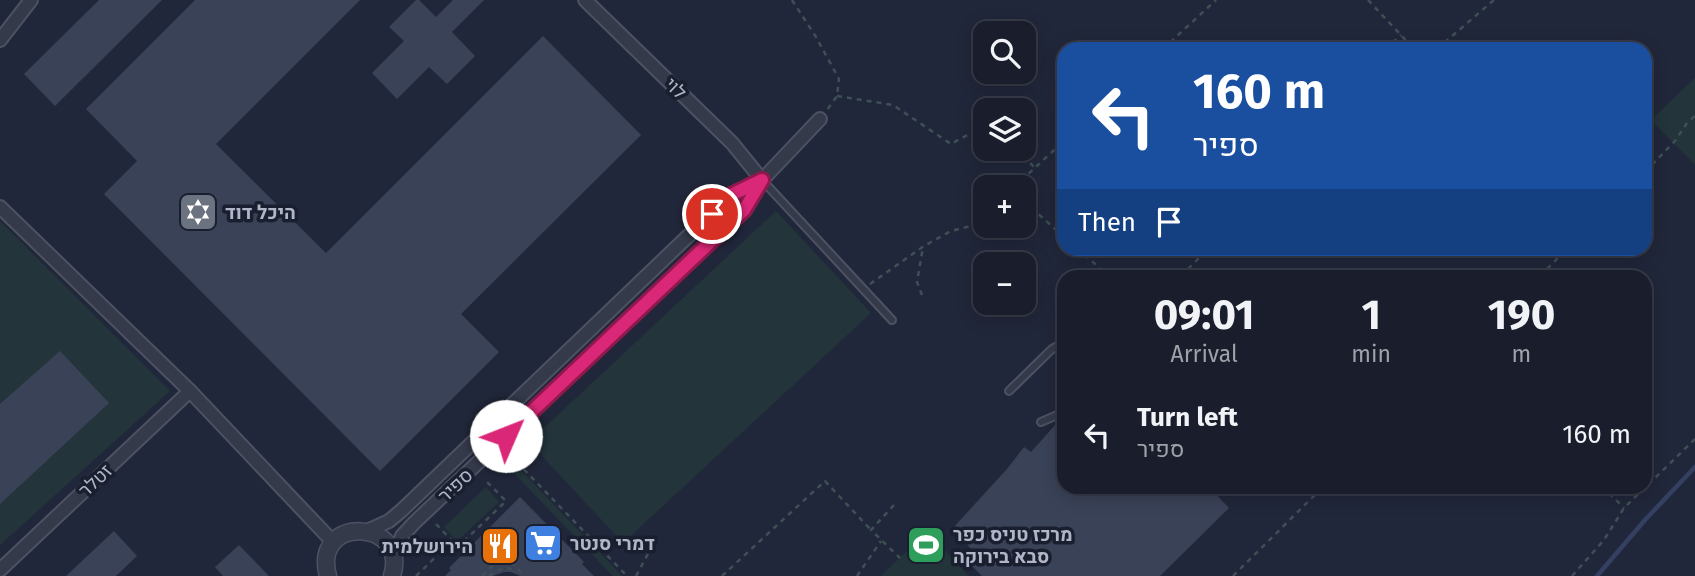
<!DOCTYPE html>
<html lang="en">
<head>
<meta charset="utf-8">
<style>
	body { margin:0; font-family:"Fira Sans",Heebo,sans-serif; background:#262a38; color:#f1f3f6; height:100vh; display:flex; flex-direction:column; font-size:26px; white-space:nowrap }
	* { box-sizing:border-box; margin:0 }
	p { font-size:23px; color:#9fa2a9 }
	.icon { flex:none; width:38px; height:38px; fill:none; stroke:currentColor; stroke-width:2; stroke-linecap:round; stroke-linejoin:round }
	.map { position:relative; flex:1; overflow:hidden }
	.details { position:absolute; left:1057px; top:270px; width:595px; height:224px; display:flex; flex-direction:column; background:#191d2c; border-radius:21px; box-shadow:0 4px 18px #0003,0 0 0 2px #373b48 }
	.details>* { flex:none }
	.top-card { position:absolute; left:1057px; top:42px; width:595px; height:214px; border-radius:21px; box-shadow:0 4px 18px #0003,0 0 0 2px #373b48; background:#1a4fa0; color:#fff; overflow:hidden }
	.buttons { position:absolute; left:973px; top:21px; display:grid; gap:14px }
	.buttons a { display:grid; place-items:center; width:63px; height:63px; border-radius:14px; background:#191d2c; box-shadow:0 4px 18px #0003,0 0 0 2px #373b48; font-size:35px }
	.pin { position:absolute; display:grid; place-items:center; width:60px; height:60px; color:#fff; margin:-30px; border:4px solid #fff; border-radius:50%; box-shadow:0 2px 7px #0007 }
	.me { position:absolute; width:77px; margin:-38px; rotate:46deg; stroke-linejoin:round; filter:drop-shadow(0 0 5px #0008) }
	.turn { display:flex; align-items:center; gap:24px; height:147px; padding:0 21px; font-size:32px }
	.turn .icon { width:91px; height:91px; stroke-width:2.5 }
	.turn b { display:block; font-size:49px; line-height:60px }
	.then { display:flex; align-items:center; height:66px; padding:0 21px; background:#0003; gap:14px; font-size:26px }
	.eta { display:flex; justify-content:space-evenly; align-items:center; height:119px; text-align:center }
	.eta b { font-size:42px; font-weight:700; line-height:49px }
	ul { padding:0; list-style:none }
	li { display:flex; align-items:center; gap:21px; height:91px; padding:0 21px }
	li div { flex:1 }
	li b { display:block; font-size:26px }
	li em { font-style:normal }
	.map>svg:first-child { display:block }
</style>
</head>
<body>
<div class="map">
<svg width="1695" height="576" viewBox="0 0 1695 576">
	<rect width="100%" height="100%" fill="#21273a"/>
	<!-- green -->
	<g fill="#23343b">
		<polygon points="1695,78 1695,165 1651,120"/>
		<polygon points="776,211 871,313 623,543 529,442"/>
		<polygon points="0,221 170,391 0,545"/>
		<polygon points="513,462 622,576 613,576 508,467"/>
		<polygon points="486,487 499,502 457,541 444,527"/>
		<polygon points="927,532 969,576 881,576"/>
	</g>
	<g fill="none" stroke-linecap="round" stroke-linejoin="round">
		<!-- stream -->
		<polyline stroke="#344062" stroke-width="4.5" points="1597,576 1645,520 1695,467"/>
	</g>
	<!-- building -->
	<g fill="#3a4258">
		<polygon points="99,0 162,0 55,106 24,74"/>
		<polygon points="195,0 360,0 216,144 326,253 543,36 641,135 461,314 499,352 380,471 104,194 137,161 86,109"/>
		<polygon points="416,0 419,0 436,17 453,0 484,0 452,32 475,56 447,84 429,67 397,99 372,73 404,41 389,27"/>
		<polygon points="60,351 109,403 0,504 0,404"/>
		<polygon points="1056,424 1064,425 1064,486 1208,486 1229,508 1160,576 982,576 968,562 975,553 952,529 1007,469 1024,447 1031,452"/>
		<polygon points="520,497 584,562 582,564 594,576 520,576 511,572 504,572 493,576 445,576 451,570 449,568"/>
		<polygon points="114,531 137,556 116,576 66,576"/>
		<polygon points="239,545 269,576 223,576 215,567"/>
	</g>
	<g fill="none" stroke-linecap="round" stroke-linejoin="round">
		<defs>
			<g id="service">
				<polyline points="762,180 892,320"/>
				<polyline points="1009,391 1052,349 1064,342"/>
				<polyline points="1041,422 1064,412"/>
			</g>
			<g id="minor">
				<polyline points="585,0 732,143 762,180"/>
				<polyline points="0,40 31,0"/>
				<polyline points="0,207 190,391 333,542"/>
				<polyline points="367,531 389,521 401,511 731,195 762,180"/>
				<polyline points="394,559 402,536 414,523 745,210 762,180 820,119"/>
				<polyline points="0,570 190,391"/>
			</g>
			<path id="tertiary" d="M328,576C311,514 410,519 392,576"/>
		</defs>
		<!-- service casing -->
		<use href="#service" stroke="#4d5262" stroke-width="10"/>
		<!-- minor casing -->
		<use href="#minor" stroke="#4d5262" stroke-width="16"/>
		<!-- tertiary casing -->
		<use href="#tertiary" stroke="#4d5262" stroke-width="19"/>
		<!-- path -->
		<g stroke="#3e5056" stroke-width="2.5" stroke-dasharray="5 5" stroke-linecap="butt">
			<polyline points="792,0 816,37 839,79 837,96 827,110"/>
			<polyline points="1368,0 1414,49"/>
			<polyline points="1163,49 1216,0"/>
			<polyline points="1385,49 1401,35"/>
			<polyline points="1437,49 1494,0"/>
			<polyline points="837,96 893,105 951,144 980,128 985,124"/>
			<polyline points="1016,149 1035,168"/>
			<polyline points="1645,172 1675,141 1687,123 1695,116"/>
			<polyline points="1014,187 1064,141"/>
			<polyline points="1024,201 1064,237"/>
			<polyline points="1077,248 1102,270 1097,276"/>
			<polyline points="1181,276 1209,248"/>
			<polyline points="1540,276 1568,248"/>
			<polyline points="870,284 924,246 951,231 971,226 985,213"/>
			<polyline points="922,295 917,282 923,247"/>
			<polyline points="510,455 627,576"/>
			<polyline points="1602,486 1624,508"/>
			<polyline points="894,505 871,530 900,558"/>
			<polyline points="436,524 458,547 506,501 484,479"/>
			<polyline points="416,576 452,541"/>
			<polyline points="482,576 504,555 525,576"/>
			<path d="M489,576C498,568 506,567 517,570"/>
			<polyline points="636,576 649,552"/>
			<polyline points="722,576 825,481 871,530"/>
			<polyline points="857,576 881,541"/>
			<polyline points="1233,576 1324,486"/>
			<polyline points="1572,576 1604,540 1624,508 1695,439"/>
		</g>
		<!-- service -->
		<use href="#service" stroke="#353a4b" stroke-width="6"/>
		<!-- minor -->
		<use href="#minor" stroke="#353a4b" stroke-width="12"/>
		<!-- tertiary -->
		<use href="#tertiary" stroke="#353a4b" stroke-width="16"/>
	</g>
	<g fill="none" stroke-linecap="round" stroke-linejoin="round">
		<defs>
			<polyline id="route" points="506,436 744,210 762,180 731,195 712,214"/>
		</defs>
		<!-- route casing -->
		<use href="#route" stroke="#8e194d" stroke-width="18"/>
		<!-- route -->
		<use href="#route" stroke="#db2777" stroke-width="12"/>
	</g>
	<!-- icons -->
	<defs>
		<symbol id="synagogue-square" viewBox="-11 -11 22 22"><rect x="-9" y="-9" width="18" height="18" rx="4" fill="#6b7280" stroke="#1a1f2f"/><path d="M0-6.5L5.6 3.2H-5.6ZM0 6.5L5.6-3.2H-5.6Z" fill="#fff"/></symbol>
		<symbol id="supermarket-square" viewBox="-11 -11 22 22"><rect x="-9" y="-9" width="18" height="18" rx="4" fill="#3f7fe0" stroke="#1a1f2f"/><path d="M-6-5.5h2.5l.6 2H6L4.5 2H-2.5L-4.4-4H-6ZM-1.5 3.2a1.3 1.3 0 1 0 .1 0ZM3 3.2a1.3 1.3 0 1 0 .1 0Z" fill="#fff"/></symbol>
		<symbol id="stadium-square" viewBox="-11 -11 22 22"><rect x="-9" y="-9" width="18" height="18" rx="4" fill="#2e9e5b" stroke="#1a1f2f"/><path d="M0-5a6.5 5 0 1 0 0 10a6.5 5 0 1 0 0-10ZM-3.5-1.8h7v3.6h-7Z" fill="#fff"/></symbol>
		<symbol id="restaurant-square" viewBox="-11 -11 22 22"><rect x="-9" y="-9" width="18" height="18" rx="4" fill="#e8710a" stroke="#1a1f2f"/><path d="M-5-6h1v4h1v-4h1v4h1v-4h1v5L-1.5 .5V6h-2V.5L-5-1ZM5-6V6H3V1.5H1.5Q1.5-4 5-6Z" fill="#fff"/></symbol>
	</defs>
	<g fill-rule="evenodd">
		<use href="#synagogue-square" x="176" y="190" width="44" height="44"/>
		<use href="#supermarket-square" x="521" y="521" width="44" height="44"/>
		<use href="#stadium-square" x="904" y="523" width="44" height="44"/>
		<use href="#restaurant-square" x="478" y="524" width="44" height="44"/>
	</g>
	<g text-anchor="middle" stroke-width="7" stroke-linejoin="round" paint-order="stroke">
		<!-- street labels -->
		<g font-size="19" fill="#b0b5c7" stroke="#1a1f2f">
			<text transform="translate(676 88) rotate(44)" y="7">לוי</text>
			<text transform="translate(95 480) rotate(-43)" y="7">זטלר</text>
			<text transform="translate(455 485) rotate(-43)" y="7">ספיר</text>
		</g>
		<!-- poi labels -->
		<g font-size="19" font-weight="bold" fill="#b0b5c7" stroke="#1a1f2f" text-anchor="start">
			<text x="225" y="219">היכל דוד</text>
			<text x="953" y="541">מרכז טניס כפר<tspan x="953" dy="22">סבא בירוקה</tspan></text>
			<text x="570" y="550">דמרי סנטר</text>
			<text x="473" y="553" text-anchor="end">הירושלמית</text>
		</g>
	</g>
</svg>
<div class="buttons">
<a><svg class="icon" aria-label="search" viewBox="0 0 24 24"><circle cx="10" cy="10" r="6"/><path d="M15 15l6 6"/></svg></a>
<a><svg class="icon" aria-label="layers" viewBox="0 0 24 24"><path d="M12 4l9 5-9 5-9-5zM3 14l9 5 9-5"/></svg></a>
<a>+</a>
<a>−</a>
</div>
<div class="pin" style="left:712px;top:214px;background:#d93025"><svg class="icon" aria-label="arrive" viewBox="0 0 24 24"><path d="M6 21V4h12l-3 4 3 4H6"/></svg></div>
<svg class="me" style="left:506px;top:436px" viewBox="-20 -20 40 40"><circle r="19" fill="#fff"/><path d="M0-13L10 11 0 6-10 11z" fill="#db2777"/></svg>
<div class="top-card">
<div class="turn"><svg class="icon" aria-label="left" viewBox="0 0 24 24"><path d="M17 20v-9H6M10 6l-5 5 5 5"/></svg><div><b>160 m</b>ספיר</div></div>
<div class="then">Then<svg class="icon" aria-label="arrive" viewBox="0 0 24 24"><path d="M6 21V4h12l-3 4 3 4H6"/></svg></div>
</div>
<section class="details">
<div class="eta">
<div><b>09:01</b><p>Arrival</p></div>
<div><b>1</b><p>min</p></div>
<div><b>190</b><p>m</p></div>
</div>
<ul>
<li><svg class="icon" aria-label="left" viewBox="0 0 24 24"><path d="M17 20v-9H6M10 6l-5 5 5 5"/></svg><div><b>Turn left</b><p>ספיר</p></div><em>160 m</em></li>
</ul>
</section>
</div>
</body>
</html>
